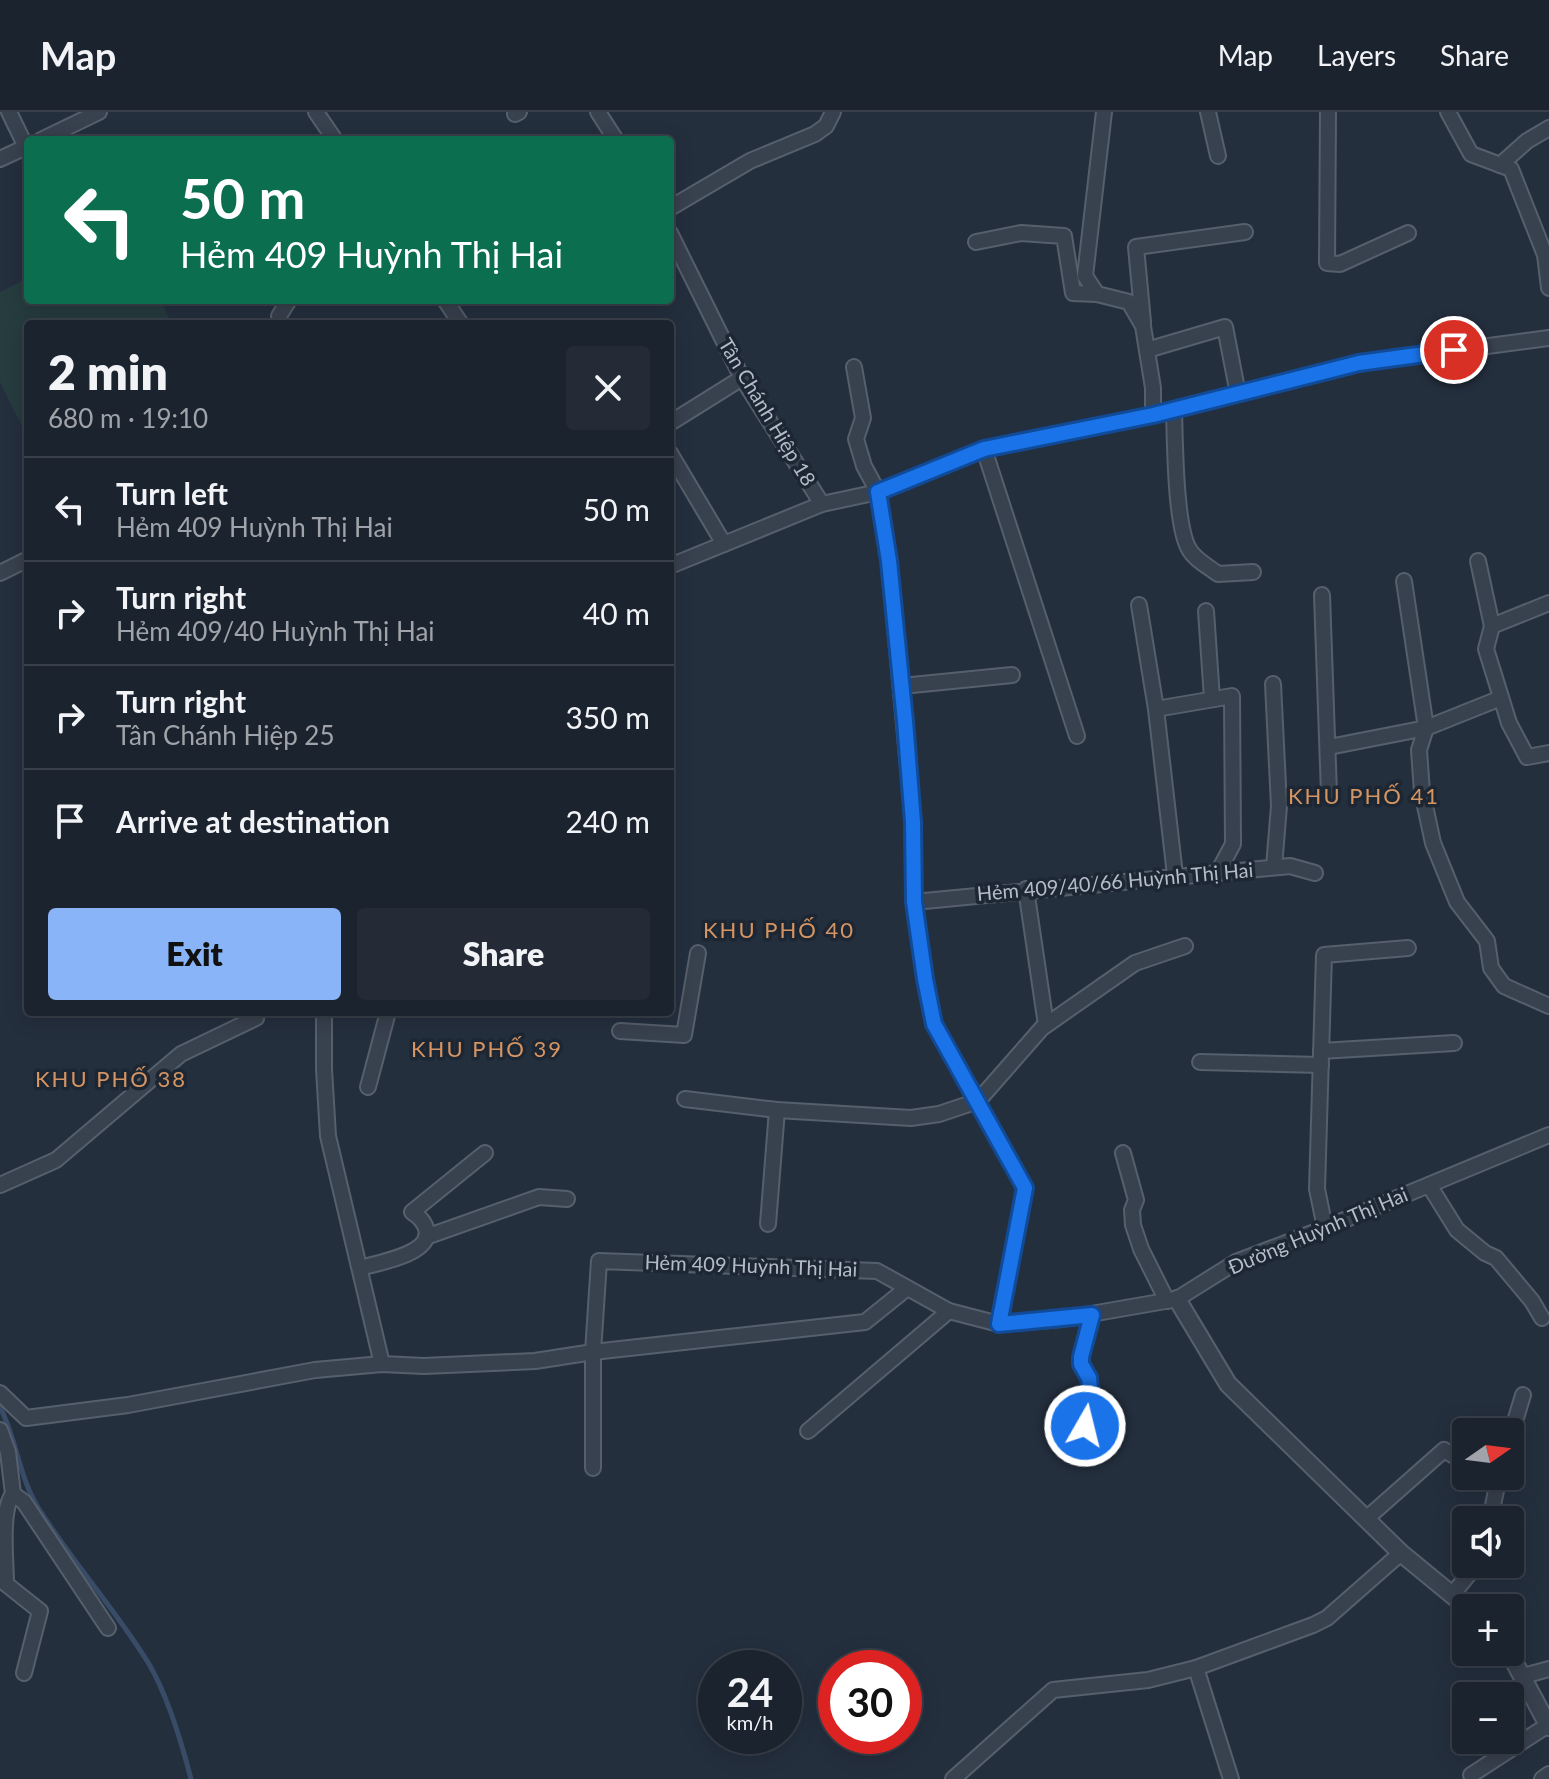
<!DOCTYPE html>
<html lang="en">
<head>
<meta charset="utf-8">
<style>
	body { margin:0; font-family:Lato,sans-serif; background:#242b36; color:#f1f3f6; height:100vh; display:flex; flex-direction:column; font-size:30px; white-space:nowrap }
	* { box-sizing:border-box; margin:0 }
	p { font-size:26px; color:#a0a4aa }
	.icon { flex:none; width:44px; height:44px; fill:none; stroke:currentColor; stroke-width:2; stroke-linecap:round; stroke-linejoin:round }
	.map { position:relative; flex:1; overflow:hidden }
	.details { position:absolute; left:24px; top:208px; width:650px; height:696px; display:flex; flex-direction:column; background:#1b232e; border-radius:8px; box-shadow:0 4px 20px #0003,0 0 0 2px #39404a }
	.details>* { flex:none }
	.top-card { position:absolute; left:24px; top:24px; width:650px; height:168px; border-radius:8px; box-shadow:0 4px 20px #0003,0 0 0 2px #39404a; background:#0b6e4f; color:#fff; overflow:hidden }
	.needle { width:52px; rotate:76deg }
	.fabs { position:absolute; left:1452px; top:1306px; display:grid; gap:16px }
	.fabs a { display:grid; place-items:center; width:72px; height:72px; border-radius:8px; background:#1b232e; box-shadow:0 4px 20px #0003,0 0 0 2px #39404a; font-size:40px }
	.speed { position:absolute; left:698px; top:1538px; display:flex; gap:16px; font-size:40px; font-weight:700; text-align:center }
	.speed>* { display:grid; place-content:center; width:104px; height:104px; border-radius:50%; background:#1b232e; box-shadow:0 4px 20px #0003,0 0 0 2px #39404a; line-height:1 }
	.speed small { font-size:20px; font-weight:400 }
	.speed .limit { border:12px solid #d22; background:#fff; color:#111 }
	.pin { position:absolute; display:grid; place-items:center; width:68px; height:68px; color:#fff; margin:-34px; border:4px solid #fff; border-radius:50%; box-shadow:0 2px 8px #0007 }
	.me { position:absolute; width:88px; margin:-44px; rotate:8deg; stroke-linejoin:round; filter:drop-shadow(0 0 6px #0008) }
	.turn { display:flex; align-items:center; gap:28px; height:168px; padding:0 24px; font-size:36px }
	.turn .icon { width:104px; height:104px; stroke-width:2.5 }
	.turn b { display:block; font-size:56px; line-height:68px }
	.round { display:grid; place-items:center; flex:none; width:84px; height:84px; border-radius:8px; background:#242b36 }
	.summary { display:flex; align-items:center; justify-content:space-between; height:136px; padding:0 24px }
	h1 { font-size:48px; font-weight:800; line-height:60px }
	.action { display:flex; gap:16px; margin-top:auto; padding:16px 24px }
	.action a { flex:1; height:92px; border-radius:8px; background:#8ab4f8; color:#111; font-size:32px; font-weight:800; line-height:92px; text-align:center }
	.action a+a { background:#242b36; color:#f1f3f6 }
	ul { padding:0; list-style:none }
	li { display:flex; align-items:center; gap:24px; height:104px; padding:0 24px; border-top:2px solid #39404a }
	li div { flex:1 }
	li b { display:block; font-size:30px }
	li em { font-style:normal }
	header { display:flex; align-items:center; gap:48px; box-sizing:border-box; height:112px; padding:0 40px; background:#1b232e; border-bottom:2px solid #39404a }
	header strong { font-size:38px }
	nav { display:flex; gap:44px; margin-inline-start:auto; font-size:28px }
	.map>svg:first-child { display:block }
</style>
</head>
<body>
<header>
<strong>Map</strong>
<nav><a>Map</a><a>Layers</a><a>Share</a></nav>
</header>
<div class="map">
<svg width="1549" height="1667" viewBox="0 0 1549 1667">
	<rect width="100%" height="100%" fill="#242f3e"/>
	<!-- green -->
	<polygon fill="#263c3f" points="28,166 28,188 160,188 172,212 28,212 28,326 0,270 0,180"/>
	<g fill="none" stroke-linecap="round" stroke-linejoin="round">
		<!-- stream -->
		<path stroke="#394c67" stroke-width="5" d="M0,1295C17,1328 19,1366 39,1397C73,1451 116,1498 149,1552C167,1583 182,1632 191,1667"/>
		<defs>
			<g id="minor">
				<polyline points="9,0 26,35"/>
				<polyline points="316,0 335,28"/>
				<polyline points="598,0 616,28"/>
				<polyline points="1104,0 1085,164 1097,182 1129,190 1143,214 1153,276 1153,303"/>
				<polyline points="1208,0 1218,44"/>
				<polyline points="1328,0 1327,151 1340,152 1408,121"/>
				<polyline points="1448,0 1471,42 1511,57 1545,143 1549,176"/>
				<polyline points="515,2 519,0"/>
				<polyline points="41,28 99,0"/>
				<polyline points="0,47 28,34"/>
				<polyline points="1500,53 1527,29 1549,16"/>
				<polyline points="670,96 750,49 815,22 826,14 833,0"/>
				<polyline points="670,121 742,266 822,392"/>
				<polyline points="976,130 1021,121 1064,124 1073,181 1097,182"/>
				<polyline points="445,188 461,212"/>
				<polyline points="279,204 289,188"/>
				<polyline points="1143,210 1136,135 1245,120"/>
				<polyline points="1147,238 1225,215 1238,282"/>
				<polyline points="854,255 863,306 856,327 864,354 878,380 889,449 913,710 914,790 925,867 934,912 1025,1076 999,1212"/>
				<path d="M1174,298C1175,327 1175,414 1189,437C1194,447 1209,455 1218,462L1253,460"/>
				<polyline points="670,311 742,266"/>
				<polyline points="984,337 1077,624"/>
				<polyline points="670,341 724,432"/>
				<polyline points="1478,449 1492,514"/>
				<polyline points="670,454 822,392 878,380 984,337 1153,303 1359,251 1549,226"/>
				<polyline points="0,461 28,447"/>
				<polyline points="1404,469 1426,616 1419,638 1422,680 1433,731 1457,790 1487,829 1491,856 1504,874 1549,894"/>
				<polyline points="1322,483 1329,682"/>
				<polyline points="1549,491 1492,514 1486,537 1509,611 1527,645 1549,641"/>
				<polyline points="1139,493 1156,597 1175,763"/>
				<polyline points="1206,499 1212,587"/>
				<polyline points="1273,572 1279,694 1274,755"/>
				<polyline points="902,574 1012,563"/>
				<polyline points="1156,597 1232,584 1233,732 1218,760"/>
				<polyline points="1329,635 1426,616 1501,586"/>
				<polyline points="1026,777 1046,913"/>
				<polyline points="914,790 1290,754 1315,761"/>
				<polyline points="324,900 324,957 328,1024 382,1252"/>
				<polyline points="620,919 684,923 698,841"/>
				<polyline points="1321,939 1454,931"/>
				<polyline points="1200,950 1321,953"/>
				<polyline points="368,975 388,900"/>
				<polyline points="685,987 777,998 911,1006 939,1002 978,989 1042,916 1135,851 1185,834"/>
				<polyline points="1123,1041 1136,1088 1132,1098 1133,1113 1141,1137 1167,1189"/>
				<polyline points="0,1073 56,1048 181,942 256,906 255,900 259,900"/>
				<polyline points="1429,1073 1457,1118 1485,1141 1496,1146 1532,1189 1542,1206"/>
				<polyline points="768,1112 777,998"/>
				<polyline points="1325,1116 1317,1077 1324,843 1408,836"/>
				<polyline points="426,1125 539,1085 567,1087"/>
				<path d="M360,1156C377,1151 427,1143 427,1121C426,1111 420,1105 412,1100L485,1041"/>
				<polyline points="0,1281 26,1306 128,1293 315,1258 382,1252 424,1254 535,1249 593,1240 599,1149 877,1159 949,1199 999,1212 1062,1207 1177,1187 1236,1150 1325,1116 1549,1023"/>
				<polyline points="1085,1314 1091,1284 1089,1266 1081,1252 1081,1245 1092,1203"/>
				<path d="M0,1318L8,1340L13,1382C0,1398 6,1450 6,1472L40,1499L24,1561"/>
				<polyline points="808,1319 949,1199"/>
				<polyline points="1510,1326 1523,1283"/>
				<polyline points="593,1356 593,1240 865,1210 906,1177"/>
				<polyline points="13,1382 24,1390 108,1516"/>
				<polyline points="1366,1407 1444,1338 1466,1351"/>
				<polyline points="1490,1408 1499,1364"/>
				<polyline points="1452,1483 1477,1452"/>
				<polyline points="1196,1556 1231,1667"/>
				<polyline points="1523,1564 1549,1557"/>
				<polyline points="1471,1663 1548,1613"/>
				<polyline points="953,1667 1053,1578 1148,1568 1196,1556 1313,1513 1327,1506 1401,1441"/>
				<polyline points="1542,1667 1549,1662"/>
			</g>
			<g id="tertiary">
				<polyline points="1177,1187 1228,1272 1401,1441 1468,1496"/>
				<polyline points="1509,1540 1549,1615"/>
			</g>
		</defs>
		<!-- minor casing -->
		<use href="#minor" stroke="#565f6c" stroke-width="18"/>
		<!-- tertiary casing -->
		<use href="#tertiary" stroke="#565f6c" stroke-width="20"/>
		<!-- minor -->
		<use href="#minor" stroke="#38414e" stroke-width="14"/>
		<!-- tertiary -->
		<use href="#tertiary" stroke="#38414e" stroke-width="16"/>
	</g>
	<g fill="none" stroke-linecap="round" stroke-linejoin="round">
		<defs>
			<polyline id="route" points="1085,1314 1091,1284 1089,1266 1081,1252 1081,1245 1092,1203 999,1212 1025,1076 934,912 925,867 914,790 913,710 905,609 889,449 878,380 984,337 1153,303 1359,251 1454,238"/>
		</defs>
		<!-- route casing -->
		<use href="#route" stroke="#114b97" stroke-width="20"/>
		<!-- route -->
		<use href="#route" stroke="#1a73e8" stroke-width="14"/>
	</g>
	<g text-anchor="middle" stroke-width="7" stroke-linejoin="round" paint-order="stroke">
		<!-- street labels -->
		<g font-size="20" fill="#b4bcc9" stroke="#1d2633">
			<text transform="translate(767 300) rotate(59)" y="7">Tân Chánh Hiệp 18</text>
			<text transform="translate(1115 770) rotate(-5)" y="7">Hẻm 409/40/66 Huỳnh Thị Hai</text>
			<text transform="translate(1318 1119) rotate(-23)" y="7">Đường Huỳnh Thị Hai</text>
			<text transform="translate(751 1154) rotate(2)" y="7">Hẻm 409 Huỳnh Thị Hai</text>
		</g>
		<!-- neighbourhood labels -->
		<g font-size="22" letter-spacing="2" fill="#d59563" stroke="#1d2633">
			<text x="1364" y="692">KHU PHỐ 41</text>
			<text x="779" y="826">KHU PHỐ 40</text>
			<text x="487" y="945">KHU PHỐ 39</text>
			<text x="111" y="975">KHU PHỐ 38</text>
		</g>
	</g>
</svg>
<div class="fabs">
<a><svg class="needle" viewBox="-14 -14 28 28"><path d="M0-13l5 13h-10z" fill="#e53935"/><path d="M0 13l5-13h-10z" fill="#a0a4aa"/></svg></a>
<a><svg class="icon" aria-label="sound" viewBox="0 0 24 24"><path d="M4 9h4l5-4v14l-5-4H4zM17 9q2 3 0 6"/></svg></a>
<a>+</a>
<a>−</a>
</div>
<div class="speed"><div>24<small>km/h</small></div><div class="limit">30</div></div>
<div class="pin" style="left:1454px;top:238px;background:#d93025"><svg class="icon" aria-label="arrive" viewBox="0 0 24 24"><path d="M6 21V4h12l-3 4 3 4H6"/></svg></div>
<svg class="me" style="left:1085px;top:1314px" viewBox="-20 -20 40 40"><circle r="17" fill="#1a73e8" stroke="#fff" stroke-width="3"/><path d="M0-11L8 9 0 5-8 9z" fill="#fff"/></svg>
<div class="top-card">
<div class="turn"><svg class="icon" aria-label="left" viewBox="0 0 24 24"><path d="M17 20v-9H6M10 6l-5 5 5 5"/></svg><div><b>50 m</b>Hẻm 409 Huỳnh Thị Hai</div></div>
</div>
<section class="details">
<div class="summary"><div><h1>2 min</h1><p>680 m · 19:10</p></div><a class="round"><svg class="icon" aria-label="close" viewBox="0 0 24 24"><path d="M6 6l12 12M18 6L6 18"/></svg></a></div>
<ul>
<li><svg class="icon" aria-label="left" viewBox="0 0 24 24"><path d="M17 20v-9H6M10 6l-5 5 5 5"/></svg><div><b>Turn left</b><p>Hẻm 409 Huỳnh Thị Hai</p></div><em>50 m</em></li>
<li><svg class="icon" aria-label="right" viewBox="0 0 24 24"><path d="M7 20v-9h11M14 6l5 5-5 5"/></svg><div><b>Turn right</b><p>Hẻm 409/40 Huỳnh Thị Hai</p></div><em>40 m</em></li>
<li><svg class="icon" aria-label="right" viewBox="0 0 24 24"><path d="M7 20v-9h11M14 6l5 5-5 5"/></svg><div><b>Turn right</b><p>Tân Chánh Hiệp 25</p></div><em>350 m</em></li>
<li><svg class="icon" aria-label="arrive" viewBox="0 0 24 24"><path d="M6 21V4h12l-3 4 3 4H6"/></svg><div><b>Arrive at destination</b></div><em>240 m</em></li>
</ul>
<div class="action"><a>Exit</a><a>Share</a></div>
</section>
</div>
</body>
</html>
